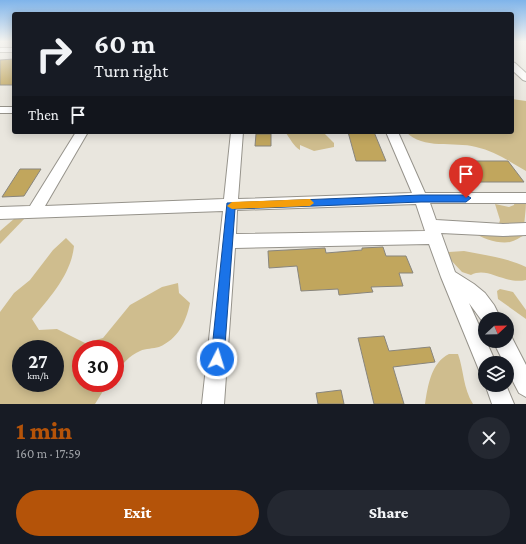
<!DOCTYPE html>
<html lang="en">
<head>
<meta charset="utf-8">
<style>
	body { margin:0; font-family:"Crimson Pro",serif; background:#242831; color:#f1f3f6; height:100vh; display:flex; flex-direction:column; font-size:15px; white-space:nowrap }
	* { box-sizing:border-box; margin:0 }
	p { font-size:13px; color:#9ea1a6 }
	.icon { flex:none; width:22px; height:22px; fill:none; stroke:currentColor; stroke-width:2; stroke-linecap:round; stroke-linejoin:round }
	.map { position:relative; height:404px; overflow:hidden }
	.panel { display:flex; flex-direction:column; background:#171b24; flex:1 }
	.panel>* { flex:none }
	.hud { position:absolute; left:12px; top:12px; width:502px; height:122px; border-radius:4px; box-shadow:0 2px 10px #0003; background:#171b24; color:#f1f3f6; overflow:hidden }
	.needle { width:26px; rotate:68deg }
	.buttons { position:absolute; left:478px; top:312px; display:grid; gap:8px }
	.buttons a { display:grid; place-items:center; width:36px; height:36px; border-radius:50%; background:#171b24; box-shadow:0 2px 10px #0003; font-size:20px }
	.speed { position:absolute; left:12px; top:340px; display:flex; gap:8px; font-size:20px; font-weight:700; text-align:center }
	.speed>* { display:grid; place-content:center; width:52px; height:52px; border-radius:50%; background:#171b24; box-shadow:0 2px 10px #0003; line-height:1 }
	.speed small { font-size:10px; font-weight:400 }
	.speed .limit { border:6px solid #d22; background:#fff; color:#111 }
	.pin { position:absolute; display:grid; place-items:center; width:34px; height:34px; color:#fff; margin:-41px -17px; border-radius:50% 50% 50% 0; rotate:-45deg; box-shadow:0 0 4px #0007 }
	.pin .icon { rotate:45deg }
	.me { position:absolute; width:44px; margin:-22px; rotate:5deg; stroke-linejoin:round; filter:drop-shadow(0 0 3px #0008) }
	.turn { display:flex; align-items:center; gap:14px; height:84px; padding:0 16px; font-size:18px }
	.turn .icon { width:52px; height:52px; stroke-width:2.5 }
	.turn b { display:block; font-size:28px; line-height:34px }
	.then { display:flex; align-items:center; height:38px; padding:0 16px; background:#0003; gap:8px; font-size:15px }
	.round { display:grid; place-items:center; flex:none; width:42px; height:42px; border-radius:21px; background:#242831 }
	.headline { display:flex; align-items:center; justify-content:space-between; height:68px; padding:0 16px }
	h1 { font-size:24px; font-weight:800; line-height:30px; color:#b45309 }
	.action { display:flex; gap:8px; margin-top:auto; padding:8px 16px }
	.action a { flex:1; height:46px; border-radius:24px; background:#b45309; color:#fff; font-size:16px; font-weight:800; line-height:46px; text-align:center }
	.action a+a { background:#242831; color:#f1f3f6 }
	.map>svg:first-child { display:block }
</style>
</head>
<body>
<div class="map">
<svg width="526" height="404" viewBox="0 0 526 404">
	<rect width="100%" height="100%" fill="#e9e6de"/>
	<!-- green -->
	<g fill="#cfbd8e" fill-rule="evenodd">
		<path d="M512,99L526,101V171C510,162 495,151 476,147C454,141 423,150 406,132H512Z"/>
		<path d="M285,132H323L334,143V147L314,151L300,145V150C294,147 290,138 285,132Z"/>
		<path d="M515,201L526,202C526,214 523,223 525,235C520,237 515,241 510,242C499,244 482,239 474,232L499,224L500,220L495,204L509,207L514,205Z"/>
		<polygon points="26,217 0,244 0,231 15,218"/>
		<path d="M66,238L74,246C71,275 50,297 32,319L39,330L57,329L85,343L103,338L130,305L162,287L178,283L179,293L190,303C186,322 178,339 159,347C153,349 146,348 140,351C129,356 122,364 115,374V349H81V383H108L95,404H0V312L14,293L30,280L53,250ZM21,349H55V383H21Z"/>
		<path d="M464,251C485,255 507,258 526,267V280C504,285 488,266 471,275L462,272L448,257L449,252Z"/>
		<polygon points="500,289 513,292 526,310 526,319 498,299 497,291"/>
		<path d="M449,354H458C464,371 463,388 473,404H425C428,385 431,363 449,354Z"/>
	</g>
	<!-- building -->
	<g fill="#c1a65d" stroke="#88857d">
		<polygon points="14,59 14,85 0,85 0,60"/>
		<polygon points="348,132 374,132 386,161 356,161"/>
		<polygon points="256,134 271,134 271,146 255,146"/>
		<polygon points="455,161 508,161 524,182 468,182"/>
		<polygon points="20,169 41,169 24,196 2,197"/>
		<polygon points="383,247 386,256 406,256 413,273 399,273 403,286 371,287 373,292 339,295 338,289 301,291 297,266 269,268 268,251 325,248 326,253 362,250 362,248"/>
		<polygon points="384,336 389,351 430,347 435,362 393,367 404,404 374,404 358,338"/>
		<polygon points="341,390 344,404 318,404 316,393"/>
	</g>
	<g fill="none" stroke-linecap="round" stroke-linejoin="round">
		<defs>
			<g id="street">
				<rect x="0" y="48" width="14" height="4"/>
				<polygon points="512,62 515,63 526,73 526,81 523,80 512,70"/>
				<rect x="0" y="107" width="14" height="6"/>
				<path d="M76,132H88L45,206L224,199L231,132H243L238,199L412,193L386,132H398L425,193H526V203H430L436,220L503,224L526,223V235L503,236L441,233L455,272L474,284L485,293L494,305L501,319H485V325L469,303L496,363H485V373L479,370L441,277L429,244L235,248L224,404H202L223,211L0,219V207L30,206ZM416,204L425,231L236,234L237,210Z"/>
				<polygon points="507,333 510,334 526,365 526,397 519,393 507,370 507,363 504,363 493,341 507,341"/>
				<polygon points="485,384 506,385 514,404 492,404"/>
			</g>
		</defs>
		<!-- street casing -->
		<use href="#street" stroke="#96938b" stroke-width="2"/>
		<!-- street -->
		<use href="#street" fill="#fff" fill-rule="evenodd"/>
	</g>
	<!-- sky -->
	<linearGradient id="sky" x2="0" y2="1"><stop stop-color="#7fb4ea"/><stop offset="0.42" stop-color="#f5f4f0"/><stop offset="1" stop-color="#f5f4f0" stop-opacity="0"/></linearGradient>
	<rect width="526" height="99" fill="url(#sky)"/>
	<!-- route -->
	<polygon fill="#1a73e8" stroke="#114b97" points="421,195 466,195 471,198 466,202 421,202 235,209 224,359 222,364 217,366 213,364 211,359 227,203"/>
	<!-- slow -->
	<polygon fill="#f59e0b" points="310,199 314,203 310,206 232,209 227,206 232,202"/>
</svg>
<div class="buttons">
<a><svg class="needle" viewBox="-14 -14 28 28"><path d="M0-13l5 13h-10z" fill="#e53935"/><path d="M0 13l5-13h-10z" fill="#9ea1a6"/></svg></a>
<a><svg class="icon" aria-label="layers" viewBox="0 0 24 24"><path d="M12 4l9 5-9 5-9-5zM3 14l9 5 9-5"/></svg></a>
</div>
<div class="speed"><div>27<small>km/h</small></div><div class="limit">30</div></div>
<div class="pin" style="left:466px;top:198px;background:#d93025"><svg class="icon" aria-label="arrive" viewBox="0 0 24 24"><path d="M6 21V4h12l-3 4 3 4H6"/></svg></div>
<svg class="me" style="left:217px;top:359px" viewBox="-20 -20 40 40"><circle r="17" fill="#1a73e8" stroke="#fff" stroke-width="3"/><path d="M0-11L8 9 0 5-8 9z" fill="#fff"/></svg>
<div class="hud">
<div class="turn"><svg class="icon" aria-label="right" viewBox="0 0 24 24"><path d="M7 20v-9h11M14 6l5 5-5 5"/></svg><div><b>60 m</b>Turn right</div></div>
<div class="then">Then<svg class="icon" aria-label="arrive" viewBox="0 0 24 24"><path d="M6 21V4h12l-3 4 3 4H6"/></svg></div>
</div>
</div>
<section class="panel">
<div class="headline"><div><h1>1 min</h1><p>160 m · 17:59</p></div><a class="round"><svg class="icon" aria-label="close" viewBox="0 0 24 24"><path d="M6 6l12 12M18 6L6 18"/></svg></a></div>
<div class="action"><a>Exit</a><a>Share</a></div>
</section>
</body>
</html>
